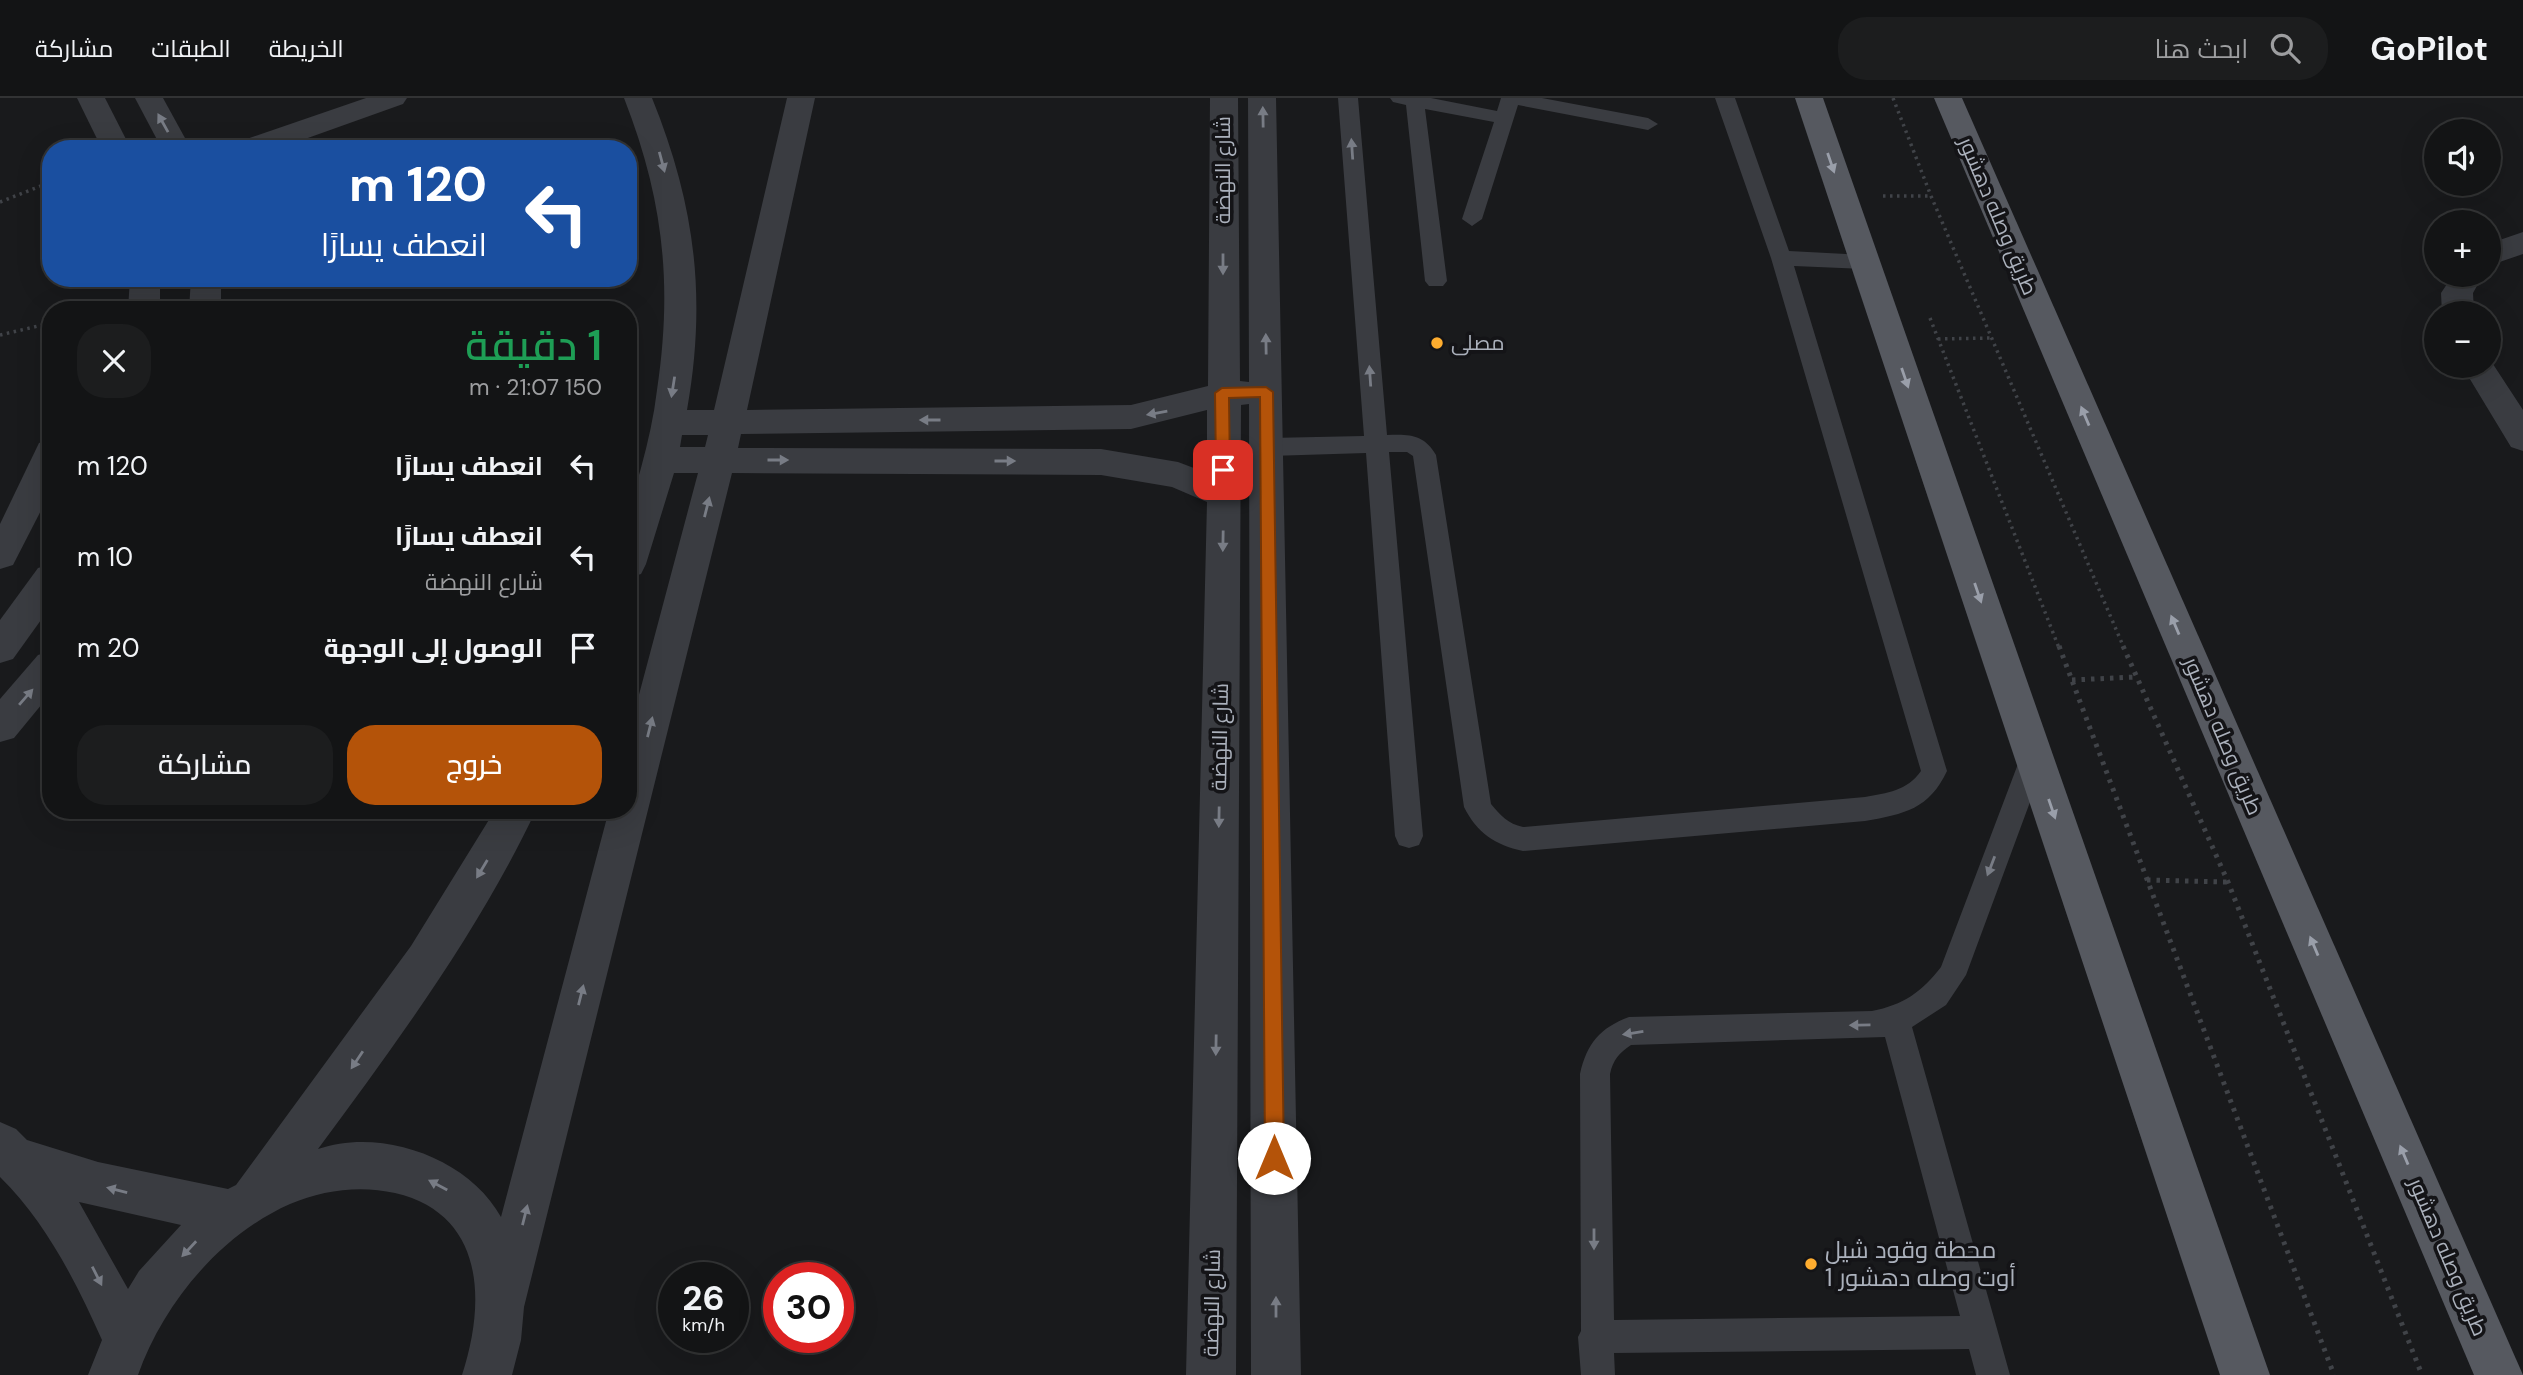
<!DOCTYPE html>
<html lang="ar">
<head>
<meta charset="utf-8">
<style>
	body { margin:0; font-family:"DM Sans",Cairo,sans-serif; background:#1c1d1e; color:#f1f3f6; direction:rtl; height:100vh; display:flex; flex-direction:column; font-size:26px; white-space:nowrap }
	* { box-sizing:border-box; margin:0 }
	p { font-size:23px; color:#9d9ea0 }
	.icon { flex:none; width:38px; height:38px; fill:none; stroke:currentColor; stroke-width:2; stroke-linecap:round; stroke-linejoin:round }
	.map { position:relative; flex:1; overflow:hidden; direction:ltr }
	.details { position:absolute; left:42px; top:203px; width:595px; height:518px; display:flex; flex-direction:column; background:#131415; border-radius:28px; box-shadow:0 7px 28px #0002,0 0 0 2px #323334; direction:rtl }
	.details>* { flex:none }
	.banner { position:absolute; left:42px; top:42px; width:595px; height:147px; border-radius:28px; box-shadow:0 7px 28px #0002,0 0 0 2px #323334; direction:rtl; background:#1a4fa0; color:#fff; overflow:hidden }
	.fabs { position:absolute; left:2424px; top:21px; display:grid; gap:14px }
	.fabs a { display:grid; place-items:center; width:77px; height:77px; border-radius:50%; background:#131415; box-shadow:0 7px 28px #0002,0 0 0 2px #323334; font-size:35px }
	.speed { position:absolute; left:658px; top:1164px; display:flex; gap:14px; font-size:35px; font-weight:700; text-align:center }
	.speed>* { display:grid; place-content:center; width:91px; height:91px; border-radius:50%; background:#131415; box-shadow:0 7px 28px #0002,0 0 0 2px #323334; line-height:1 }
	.speed small { font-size:18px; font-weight:400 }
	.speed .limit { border:10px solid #d22; background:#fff; color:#111 }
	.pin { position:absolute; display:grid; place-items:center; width:60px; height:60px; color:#fff; margin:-30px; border-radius:14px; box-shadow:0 4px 10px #0006 }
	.me { position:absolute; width:77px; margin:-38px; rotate:0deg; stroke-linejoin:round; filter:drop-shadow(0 0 5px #0008) }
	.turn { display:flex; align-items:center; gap:24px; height:147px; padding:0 35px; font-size:32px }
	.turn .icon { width:91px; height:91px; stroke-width:2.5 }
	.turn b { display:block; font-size:49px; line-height:60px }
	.round { display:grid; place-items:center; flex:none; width:74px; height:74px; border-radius:28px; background:#1c1d1e }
	.headline { display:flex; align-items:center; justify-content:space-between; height:119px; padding:0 35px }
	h1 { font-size:42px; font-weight:600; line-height:52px; color:#1e9e55 }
	.action { display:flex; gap:14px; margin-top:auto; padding:14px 35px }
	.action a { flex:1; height:80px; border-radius:28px; background:#b45309; color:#fff; font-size:28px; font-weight:600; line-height:80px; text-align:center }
	.action a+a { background:#1c1d1e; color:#f1f3f6 }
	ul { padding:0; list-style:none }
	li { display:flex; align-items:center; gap:21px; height:91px; padding:0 35px }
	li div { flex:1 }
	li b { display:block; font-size:26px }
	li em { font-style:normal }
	header { display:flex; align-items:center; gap:42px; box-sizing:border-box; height:98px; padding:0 35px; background:#131415; border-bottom:2px solid #323334 }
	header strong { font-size:33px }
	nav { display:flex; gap:38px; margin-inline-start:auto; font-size:24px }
	.search { width:490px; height:63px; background:#1c1d1e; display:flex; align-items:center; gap:18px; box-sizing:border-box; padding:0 24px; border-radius:28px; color:#9d9ea0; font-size:26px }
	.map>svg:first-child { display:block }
</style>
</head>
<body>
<header>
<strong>GoPilot</strong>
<div class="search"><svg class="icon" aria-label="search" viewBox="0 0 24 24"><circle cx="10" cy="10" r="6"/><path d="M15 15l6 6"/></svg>ابحث هنا</div>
<nav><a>الخريطة</a><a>الطبقات</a><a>مشاركة</a></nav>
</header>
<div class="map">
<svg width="2523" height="1277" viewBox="0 0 2523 1277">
	<rect width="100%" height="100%" fill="#191a1c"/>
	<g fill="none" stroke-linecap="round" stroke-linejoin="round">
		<!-- path-far1 -->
		<g stroke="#404348" stroke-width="3.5" stroke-dasharray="2.5 4.5" stroke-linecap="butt">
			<polyline points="1893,0 1931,98 2124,550"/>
			<polyline points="1883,98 1931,98"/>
			<polyline points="0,104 51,84"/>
			<polyline points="1930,220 2059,550"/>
			<polyline points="0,237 51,225"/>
			<polyline points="1938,241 1992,240"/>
		</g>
		<!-- path -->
		<g stroke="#404348" stroke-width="5" stroke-dasharray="3.5 6" stroke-linecap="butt">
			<polyline points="2059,548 2334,1277"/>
			<polyline points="2123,548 2228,784 2422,1277"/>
			<polyline points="2072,582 2136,579"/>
			<polyline points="2147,782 2228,784"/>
		</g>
		<!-- lane -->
		<g fill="#3a3c41" fill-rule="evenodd">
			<path d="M1338,0H1358L1387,337C1409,336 1424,336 1436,357L1491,706C1500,717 1508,726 1523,729L1865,699C1887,695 1907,693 1921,673L1771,160L1715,0H1735L1789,153L1865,157L1875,164L1865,171L1794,168L1947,673C1929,711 1905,716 1865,723L1523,753C1495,747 1477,735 1464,709L1413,358L1407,354H1389L1423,738L1419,747L1409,750L1399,747L1395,738L1366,355L1267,358L1259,355L1256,349L1259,343L1267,340L1364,338Z"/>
			<polygon points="1390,0 1431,0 1497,13 1501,0 1542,0 1648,20 1658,26 1648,32 1518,7 1482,121 1472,128 1462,121 1494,24 1425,11 1447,183 1443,188 1429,188 1425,183 1406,7 1393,4"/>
			<path d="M2034,647L2043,650L2047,658L1966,877L1946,907L1912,929L2010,1277H1976L1969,1251L1614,1255L1615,1277H1581L1578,1239L1581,1233L1580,976C1587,945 1600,930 1629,919L1872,913C1903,907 1922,894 1941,869L2021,658L2025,650ZM1885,939L1960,1218L1614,1222L1610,976C1613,962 1619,955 1631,947Z"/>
		</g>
		<!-- street -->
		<g fill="#3a3c41" fill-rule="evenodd">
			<polygon points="77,0 105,0 131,51 102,51"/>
			<polygon points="135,0 163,0 191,51 162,51"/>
			<polygon points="366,0 407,0 403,6 277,51 234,51 238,44"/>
			<path d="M624,0H652C695,106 707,199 687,312H714L787,0H815L747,312L1131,307L1208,288L1210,0H1238L1240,283L1249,284L1248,0H1276L1301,1277H1251L1249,306L1241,307L1236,1277H1186L1207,404L1172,389L1101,377L732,375L524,1209L521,1242L512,1277H462C486,1204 485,1116 395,1095C360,1087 323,1092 290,1106C220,1137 163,1206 138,1277H88L102,1242C76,1184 46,1124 0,1079V1024L16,1031L27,1042L98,1064L228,1091L236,1087L411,848L495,712H536C479,833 397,944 318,1051C381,1029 469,1060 501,1119L609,712H628V638L698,375H674L646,466L641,476L628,480C628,459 626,437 628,416C630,401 637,385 641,370C648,344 654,318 657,292C673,185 663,100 624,0ZM1207,312V375L1178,364L1101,351L738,350L741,336L1131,331ZM682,337H708L705,349H680ZM79,1104L181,1127L139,1173L128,1191Z"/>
			<polygon points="2523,134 2523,156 2488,168 2488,146"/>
			<polygon points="2453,177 2483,177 2473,195 2474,215 2442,215 2441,195"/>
			<polygon points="130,180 160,180 160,212 128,212"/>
			<polygon points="191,180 221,180 221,212 189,212"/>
			<polygon points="2489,260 2523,312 2523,353 2511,349 2462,268 2488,268"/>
			<polygon points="51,341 51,393 13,467 0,471 0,426 39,345"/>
			<polygon points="51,466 51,508 13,561 0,565 0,522 38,470"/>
			<polygon points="51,553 51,595 14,640 0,644 0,601 38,557"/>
		</g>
		<!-- primary -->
		<g fill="#565960" fill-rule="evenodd">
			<polygon points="1795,0 1823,0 2270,1277 2220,1277"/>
			<polygon points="1934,0 1962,0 2523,1277 2474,1277"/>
		</g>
	</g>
	<!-- one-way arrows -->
	<defs><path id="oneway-solid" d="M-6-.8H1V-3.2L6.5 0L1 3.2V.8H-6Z" transform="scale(1.75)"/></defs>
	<g fill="#787c85">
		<use href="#oneway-solid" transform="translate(1263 19) rotate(-91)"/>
		<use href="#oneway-solid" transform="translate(163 25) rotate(-119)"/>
		<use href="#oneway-solid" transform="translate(1352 51) rotate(-94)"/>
		<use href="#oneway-solid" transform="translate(662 64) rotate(75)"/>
		<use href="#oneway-solid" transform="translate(1223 166) rotate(90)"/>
		<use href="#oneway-solid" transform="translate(1266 246) rotate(-91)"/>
		<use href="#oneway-solid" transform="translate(1370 278) rotate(-94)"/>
		<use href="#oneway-solid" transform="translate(673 289) rotate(99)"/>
		<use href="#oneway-solid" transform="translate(1157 315) rotate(170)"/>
		<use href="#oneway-solid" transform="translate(930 322) rotate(180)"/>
		<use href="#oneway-solid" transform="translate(778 362)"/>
		<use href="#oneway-solid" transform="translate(1005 363)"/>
		<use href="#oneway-solid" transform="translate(707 409) rotate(-76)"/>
		<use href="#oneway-solid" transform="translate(1223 443) rotate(91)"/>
		<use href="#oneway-solid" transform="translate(26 599) rotate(-49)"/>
		<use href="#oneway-solid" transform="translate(650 629) rotate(-76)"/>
		<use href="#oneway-solid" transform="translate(1219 719) rotate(91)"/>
		<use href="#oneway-solid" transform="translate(1991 768) rotate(111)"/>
		<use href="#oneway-solid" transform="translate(482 771) rotate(121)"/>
		<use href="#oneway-solid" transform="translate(581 897) rotate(-76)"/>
		<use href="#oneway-solid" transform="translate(1860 927) rotate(179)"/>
		<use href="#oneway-solid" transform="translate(1633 935) rotate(171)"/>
		<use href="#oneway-solid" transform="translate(1216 947) rotate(91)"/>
		<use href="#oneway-solid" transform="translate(357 962) rotate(124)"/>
		<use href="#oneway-solid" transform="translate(438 1087) rotate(-152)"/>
		<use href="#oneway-solid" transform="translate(117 1092) rotate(-166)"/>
		<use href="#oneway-solid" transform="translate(525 1117) rotate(-76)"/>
		<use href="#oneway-solid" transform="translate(1594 1141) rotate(90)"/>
		<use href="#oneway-solid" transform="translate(189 1151) rotate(133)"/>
		<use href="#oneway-solid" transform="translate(97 1178) rotate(63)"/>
		<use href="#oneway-solid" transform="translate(1276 1209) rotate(-90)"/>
	</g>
	<g fill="#9a9faa">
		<use href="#oneway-solid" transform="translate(1831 65) rotate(71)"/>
		<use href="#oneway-solid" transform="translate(1905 280) rotate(71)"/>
		<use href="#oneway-solid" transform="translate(2085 318) rotate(-113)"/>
		<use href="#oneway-solid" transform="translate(1978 495) rotate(71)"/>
		<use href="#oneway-solid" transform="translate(2175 527) rotate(-113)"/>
		<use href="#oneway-solid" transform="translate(2052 711) rotate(71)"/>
		<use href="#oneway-solid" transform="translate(2314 848) rotate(-113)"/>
		<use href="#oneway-solid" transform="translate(2404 1057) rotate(-113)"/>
	</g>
	<!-- route -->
	<polygon fill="#b45309" stroke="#753606" stroke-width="2" points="1266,289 1273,294 1284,1060 1281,1067 1274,1069 1268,1067 1265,1060 1260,299 1229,300 1230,372 1223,377 1216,372 1215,295 1222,290"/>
	<!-- markers -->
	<g fill="#fead2f" stroke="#141417" stroke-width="2.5">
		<circle cx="1437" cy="245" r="7"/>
		<circle cx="1811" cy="1166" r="7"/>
	</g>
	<g text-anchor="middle" stroke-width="7" stroke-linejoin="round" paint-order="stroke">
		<!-- street labels -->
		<g font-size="21" fill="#abb1bc" stroke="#141417">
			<text transform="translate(1223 72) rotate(-90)" y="7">شارع النهضة</text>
			<text transform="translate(1998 118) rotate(67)" y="7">طريق وصله دهشور</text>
			<text transform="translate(2223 638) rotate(67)" y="7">طريق وصله دهشور</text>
			<text transform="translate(1220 639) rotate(-89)" y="7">شارع النهضة</text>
			<text transform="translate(2448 1159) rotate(67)" y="7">طريق وصله دهشور</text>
			<text transform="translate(1212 1205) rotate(-89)" y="7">شارع النهضة</text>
		</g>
		<!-- poi labels -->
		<g font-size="21" fill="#abb1bc" stroke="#141417" text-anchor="start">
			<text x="1451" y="252">مصلى</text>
		</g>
		<!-- near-poi labels -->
		<g font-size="24" fill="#abb1bc" stroke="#141417" text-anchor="start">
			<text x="1825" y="1160">محطة وقود شيل<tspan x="1825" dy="28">أوت وصله دهشور 1</tspan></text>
		</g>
	</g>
</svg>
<div class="fabs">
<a><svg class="icon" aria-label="sound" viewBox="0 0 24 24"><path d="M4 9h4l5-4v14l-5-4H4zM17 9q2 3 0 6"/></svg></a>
<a>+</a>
<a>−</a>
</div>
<div class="speed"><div>26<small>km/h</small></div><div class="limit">30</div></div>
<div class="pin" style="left:1223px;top:372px;background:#d93025"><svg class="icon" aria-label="arrive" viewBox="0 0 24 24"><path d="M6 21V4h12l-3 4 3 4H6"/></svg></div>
<svg class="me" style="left:1274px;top:1060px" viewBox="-20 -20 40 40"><circle r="19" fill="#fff"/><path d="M0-13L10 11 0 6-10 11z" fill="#b45309"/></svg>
<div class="banner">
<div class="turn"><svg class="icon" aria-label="left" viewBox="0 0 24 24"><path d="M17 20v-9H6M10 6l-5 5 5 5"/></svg><div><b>120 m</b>انعطف يسارًا</div></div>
</div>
<section class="details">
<div class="headline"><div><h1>1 دقيقة</h1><p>150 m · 21:07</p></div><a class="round"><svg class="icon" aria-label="close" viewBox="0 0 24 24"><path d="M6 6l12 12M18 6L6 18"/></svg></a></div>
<ul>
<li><svg class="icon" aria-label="left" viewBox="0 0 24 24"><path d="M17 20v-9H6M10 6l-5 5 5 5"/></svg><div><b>انعطف يسارًا</b></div><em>120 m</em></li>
<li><svg class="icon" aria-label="left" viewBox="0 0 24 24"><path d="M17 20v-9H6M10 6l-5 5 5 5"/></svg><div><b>انعطف يسارًا</b><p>شارع النهضة</p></div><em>10 m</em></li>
<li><svg class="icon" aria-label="arrive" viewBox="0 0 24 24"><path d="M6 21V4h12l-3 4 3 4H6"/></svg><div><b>الوصول إلى الوجهة</b></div><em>20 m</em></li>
</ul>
<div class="action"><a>خروج</a><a>مشاركة</a></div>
</section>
</div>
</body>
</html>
